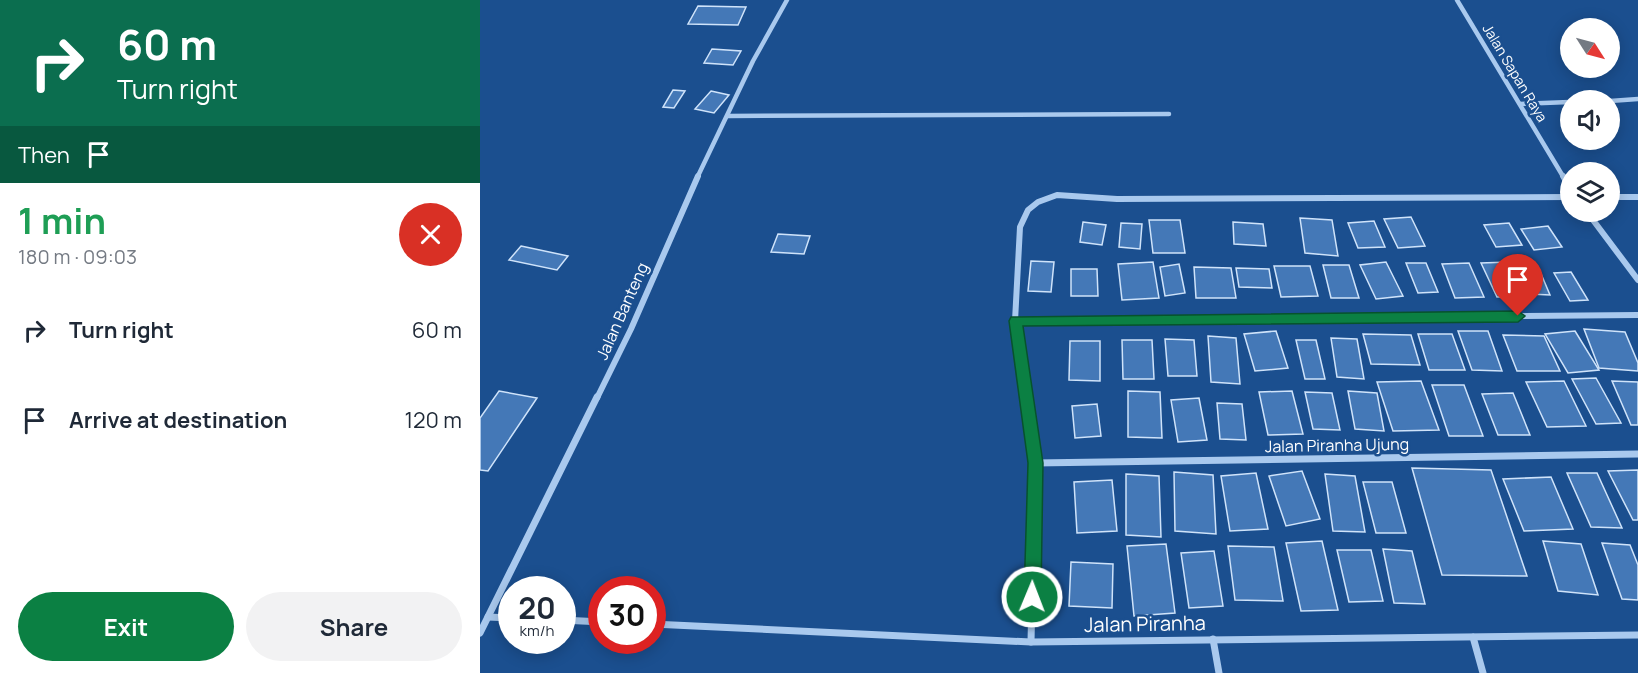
<!DOCTYPE html>
<html lang="en">
<head>
<meta charset="utf-8">
<style>
	body { margin:0; font-family:Manrope,sans-serif; background:#f2f2f3; color:#1f2937; height:100vh; display:flex; flex-direction:column; font-size:22px; white-space:nowrap }
	* { box-sizing:border-box; margin:0 }
	p { font-size:20px; color:#747a83 }
	.icon { flex:none; width:33px; height:33px; fill:none; stroke:currentColor; stroke-width:2; stroke-linecap:round; stroke-linejoin:round }
	.map { position:relative; flex:1; overflow:hidden }
	.drawer { display:flex; flex-direction:column; background:#fff; width:480px }
	.drawer>* { flex:none }
	.top-card { background:#0b6e4f; color:#fff; overflow:hidden }
	.needle { width:39px; rotate:126deg }
	.controls { position:absolute; left:1080px; top:18px; display:grid; gap:12px }
	.controls a { display:grid; place-items:center; width:60px; height:60px; border-radius:50%; background:#fff; box-shadow:0 3px 15px #0003; font-size:30px }
	.speed { position:absolute; left:18px; top:576px; display:flex; gap:12px; font-size:30px; font-weight:700; text-align:center }
	.speed>* { display:grid; place-content:center; width:78px; height:78px; border-radius:50%; background:#fff; box-shadow:0 3px 15px #0003; line-height:1 }
	.speed small { font-size:15px; font-weight:400 }
	.speed .limit { border:9px solid #d22; background:#fff; color:#111 }
	.pin { position:absolute; display:grid; place-items:center; width:51px; height:51px; color:#fff; margin:-62px -26px; border-radius:50% 50% 50% 0; rotate:-45deg; box-shadow:0 0 6px #0007 }
	.pin .icon { rotate:45deg }
	.me { position:absolute; width:66px; margin:-33px; rotate:1deg; stroke-linejoin:round; filter:drop-shadow(0 0 4px #0008) }
	.turn { display:flex; align-items:center; gap:21px; height:126px; padding:0 18px; font-size:27px }
	.turn .icon { width:78px; height:78px; stroke-width:2.5 }
	.turn b { display:block; font-size:42px; line-height:51px }
	.then { display:flex; align-items:center; height:57px; padding:0 18px; background:#0003; gap:12px; font-size:22px }
	.round { display:grid; place-items:center; flex:none; width:63px; height:63px; border-radius:32px; background:#f2f2f3 }
	.overview { display:flex; align-items:center; justify-content:space-between; height:102px; padding:0 18px }
	h1 { font-size:36px; font-weight:700; line-height:45px; color:#1e9e55 }
	.button { display:flex; gap:12px; margin-top:auto; padding:12px 18px }
	.button a { flex:1; height:69px; border-radius:36px; background:#0b8043; color:#fff; font-size:24px; font-weight:700; line-height:69px; text-align:center }
	.button a+a { background:#f2f2f3; color:#1f2937 }
	ul { padding:0; list-style:none }
	li { display:flex; align-items:center; gap:18px; height:90px; padding:0 18px }
	li div { flex:1 }
	li b { display:block; font-size:22px }
	li em { font-style:normal }
	main { display:flex; flex:1; min-height:0 }
	.map>svg:first-child { display:block }
</style>
</head>
<body>
<main>
<section class="drawer">
<div class="top-card">
<div class="turn"><svg class="icon" aria-label="right" viewBox="0 0 24 24"><path d="M7 20v-9h11M14 6l5 5-5 5"/></svg><div><b>60 m</b>Turn right</div></div>
<div class="then">Then<svg class="icon" aria-label="arrive" viewBox="0 0 24 24"><path d="M6 21V4h12l-3 4 3 4H6"/></svg></div>
</div>
<div class="overview"><div><h1>1 min</h1><p>180 m · 09:03</p></div><a class="round" style="background:#d93025;color:#fff"><svg class="icon" aria-label="close" viewBox="0 0 24 24"><path d="M6 6l12 12M18 6L6 18"/></svg></a></div>
<ul>
<li><svg class="icon" aria-label="right" viewBox="0 0 24 24"><path d="M7 20v-9h11M14 6l5 5-5 5"/></svg><div><b>Turn right</b></div><em>60 m</em></li>
<li><svg class="icon" aria-label="arrive" viewBox="0 0 24 24"><path d="M6 21V4h12l-3 4 3 4H6"/></svg><div><b>Arrive at destination</b></div><em>120 m</em></li>
</ul>
<div class="button"><a>Exit</a><a>Share</a></div>
</section>
<div class="map">
<svg width="1158" height="673" viewBox="0 0 1158 673">
	<rect width="100%" height="100%" fill="#1b4f8f"/>
	<!-- building -->
	<g fill="#4478b7" stroke="#cfe3fa" stroke-width="1.5">
		<polygon points="218,6 266,7 258,25 208,24"/>
		<polygon points="232,49 261,51 253,65 224,63"/>
		<polygon points="193,90 205,91 194,108 183,107"/>
		<polygon points="231,91 249,95 234,113 215,109"/>
		<polygon points="931,217 945,246 918,248 904,219"/>
		<polygon points="820,218 852,220 858,256 825,253"/>
		<polygon points="669,220 700,220 705,253 673,253"/>
		<polygon points="894,221 905,247 878,248 868,223"/>
		<polygon points="603,222 626,225 622,245 600,242"/>
		<polygon points="753,222 783,224 786,246 754,244"/>
		<polygon points="641,223 662,224 660,249 639,247"/>
		<polygon points="1029,223 1042,245 1016,247 1004,225"/>
		<polygon points="1068,226 1082,247 1054,250 1041,229"/>
		<polygon points="298,234 330,236 324,254 291,252"/>
		<polygon points="41,246 88,256 77,270 29,260"/>
		<polygon points="551,261 574,262 571,292 548,291"/>
		<polygon points="673,262 679,298 642,300 638,264"/>
		<polygon points="906,262 923,296 896,299 880,265"/>
		<polygon points="1030,262 1047,296 1017,297 1001,263"/>
		<polygon points="926,263 946,263 958,292 938,293"/>
		<polygon points="989,263 1004,297 975,298 962,264"/>
		<polygon points="699,264 705,293 685,296 680,267"/>
		<polygon points="843,265 869,265 879,298 851,298"/>
		<polygon points="794,266 830,266 838,296 801,297"/>
		<polygon points="714,267 751,268 756,298 716,298"/>
		<polygon points="756,268 789,269 792,288 759,287"/>
		<polygon points="1038,268 1059,269 1070,295 1049,294"/>
		<polygon points="591,269 617,269 618,296 591,296"/>
		<polygon points="1091,272 1108,300 1090,301 1074,273"/>
		<polygon points="1104,329 1145,332 1158,363 1158,371 1119,368"/>
		<polygon points="796,331 808,368 775,371 764,334"/>
		<polygon points="978,331 1008,331 1022,371 992,370"/>
		<polygon points="1095,331 1119,370 1088,373 1065,334"/>
		<polygon points="883,334 931,335 940,365 891,364"/>
		<polygon points="938,334 972,334 985,370 949,370"/>
		<polygon points="1023,335 1064,336 1080,371 1037,371"/>
		<polygon points="728,336 756,338 760,384 731,382"/>
		<polygon points="851,338 877,339 884,379 857,377"/>
		<polygon points="685,339 714,340 717,376 688,376"/>
		<polygon points="642,340 672,340 674,379 643,379"/>
		<polygon points="816,340 836,340 845,379 825,379"/>
		<polygon points="590,341 620,341 620,381 589,380"/>
		<polygon points="1116,378 1141,423 1116,424 1092,379"/>
		<polygon points="941,381 959,430 913,431 897,382"/>
		<polygon points="1084,381 1106,426 1067,427 1046,382"/>
		<polygon points="1132,381 1158,382 1158,425 1151,425"/>
		<polygon points="952,385 984,385 1003,436 969,436"/>
		<polygon points="19,391 57,398 8,471 0,470 0,418"/>
		<polygon points="648,391 680,392 682,438 648,437"/>
		<polygon points="812,391 823,434 788,435 779,392"/>
		<polygon points="868,391 897,393 904,431 875,429"/>
		<polygon points="825,392 852,393 860,430 833,429"/>
		<polygon points="1033,393 1050,435 1018,435 1002,394"/>
		<polygon points="719,398 727,440 698,442 691,400"/>
		<polygon points="737,403 762,404 766,440 740,439"/>
		<polygon points="617,404 621,436 595,438 592,406"/>
		<polygon points="932,468 1011,470 1047,576 962,575"/>
		<polygon points="1158,470 1158,520 1153,520 1128,471"/>
		<polygon points="822,471 840,519 806,526 789,476"/>
		<polygon points="694,472 733,475 736,534 695,531"/>
		<polygon points="776,473 788,529 750,531 741,476"/>
		<polygon points="1087,473 1117,473 1142,528 1111,527"/>
		<polygon points="646,474 679,476 681,537 646,535"/>
		<polygon points="845,474 875,476 885,532 853,531"/>
		<polygon points="1071,477 1093,529 1044,531 1023,479"/>
		<polygon points="632,480 637,531 597,533 594,482"/>
		<polygon points="883,482 912,482 926,533 896,533"/>
		<polygon points="842,541 858,610 821,611 806,543"/>
		<polygon points="1063,541 1101,544 1118,595 1078,591"/>
		<polygon points="1122,543 1150,545 1158,565 1158,600 1142,599"/>
		<polygon points="686,544 695,613 654,616 647,546"/>
		<polygon points="748,546 794,547 803,601 755,600"/>
		<polygon points="903,549 932,551 945,604 914,603"/>
		<polygon points="857,550 891,550 903,601 869,602"/>
		<polygon points="734,551 743,606 709,608 701,553"/>
		<polygon points="591,562 633,564 632,608 589,606"/>
	</g>
	<g fill="none" stroke-linecap="round" stroke-linejoin="round">
		<!-- street-far2 -->
		<g stroke="#a9c9ee" stroke-width="4.5">
			<polyline points="977,0 1084,178"/>
			<polyline points="1130,101 1158,99"/>
			<polyline points="1040,104 1090,102"/>
			<polyline points="248,116 689,114"/>
			<polyline points="217,178 273,61 307,0"/>
		</g>
		<!-- street-far1 -->
		<g stroke="#a9c9ee" stroke-width="6">
			<polyline points="1083,176 1090,188"/>
			<polyline points="1130,197 1158,197"/>
			<polyline points="1107,212 1158,280"/>
			<polyline points="535,321 1158,315"/>
			<polyline points="117,398 151,329 218,176"/>
			<polyline points="546,398 535,321 540,227 548,210 558,202 577,195 637,199 1090,197"/>
		</g>
		<!-- street -->
		<g stroke="#a9c9ee" stroke-width="7">
			<polyline points="546,397 555,463 551,642"/>
			<polyline points="555,463 1158,454"/>
			<polyline points="8,617 32,618"/>
			<polyline points="82,620 122,622"/>
			<polyline points="172,624 551,642 1158,635"/>
			<polyline points="0,633 117,397"/>
			<polyline points="993,637 1003,673"/>
			<polyline points="733,639 739,673"/>
		</g>
	</g>
	<!-- route -->
	<polygon fill="#0b8043" stroke="#07532c" stroke-width="1.5" points="1038,311 1045,316 1038,322 543,326 563,463 561,597 558,603 552,605 546,603 544,597 548,463 529,321 531,317"/>
	<g text-anchor="middle" stroke-width="5" stroke-linejoin="round" paint-order="stroke">
		<!-- far-street labels -->
		<g font-size="14" fill="#fff" stroke="#1b4f8f">
			<text transform="translate(1035 73) rotate(59)" y="5">Jalan Sapan Raya</text>
		</g>
		<!-- street labels -->
		<g font-size="16" fill="#fff" stroke="#1b4f8f">
			<text transform="translate(142 311) rotate(-66)" y="6">Jalan Banteng</text>
			<text transform="translate(857 445) rotate(-1)" y="6">Jalan Piranha Ujung</text>
		</g>
		<!-- near-street labels -->
		<g font-size="20" fill="#fff" stroke="#1b4f8f">
			<text transform="translate(665 624) rotate(-1)" y="7">Jalan Piranha</text>
		</g>
	</g>
</svg>
<div class="controls">
<a><svg class="needle" viewBox="-14 -14 28 28"><path d="M0-13l5 13h-10z" fill="#e53935"/><path d="M0 13l5-13h-10z" fill="#747a83"/></svg></a>
<a><svg class="icon" aria-label="sound" viewBox="0 0 24 24"><path d="M4 9h4l5-4v14l-5-4H4zM17 9q2 3 0 6"/></svg></a>
<a><svg class="icon" aria-label="layers" viewBox="0 0 24 24"><path d="M12 4l9 5-9 5-9-5zM3 14l9 5 9-5"/></svg></a>
</div>
<div class="speed"><div>20<small>km/h</small></div><div class="limit">30</div></div>
<div class="pin" style="left:1038px;top:316px;background:#d93025"><svg class="icon" aria-label="arrive" viewBox="0 0 24 24"><path d="M6 21V4h12l-3 4 3 4H6"/></svg></div>
<svg class="me" style="left:552px;top:597px" viewBox="-20 -20 40 40"><circle r="17" fill="#0b8043" stroke="#fff" stroke-width="3"/><path d="M0-11L8 9 0 5-8 9z" fill="#fff"/></svg>
</div>
</main>
</body>
</html>
